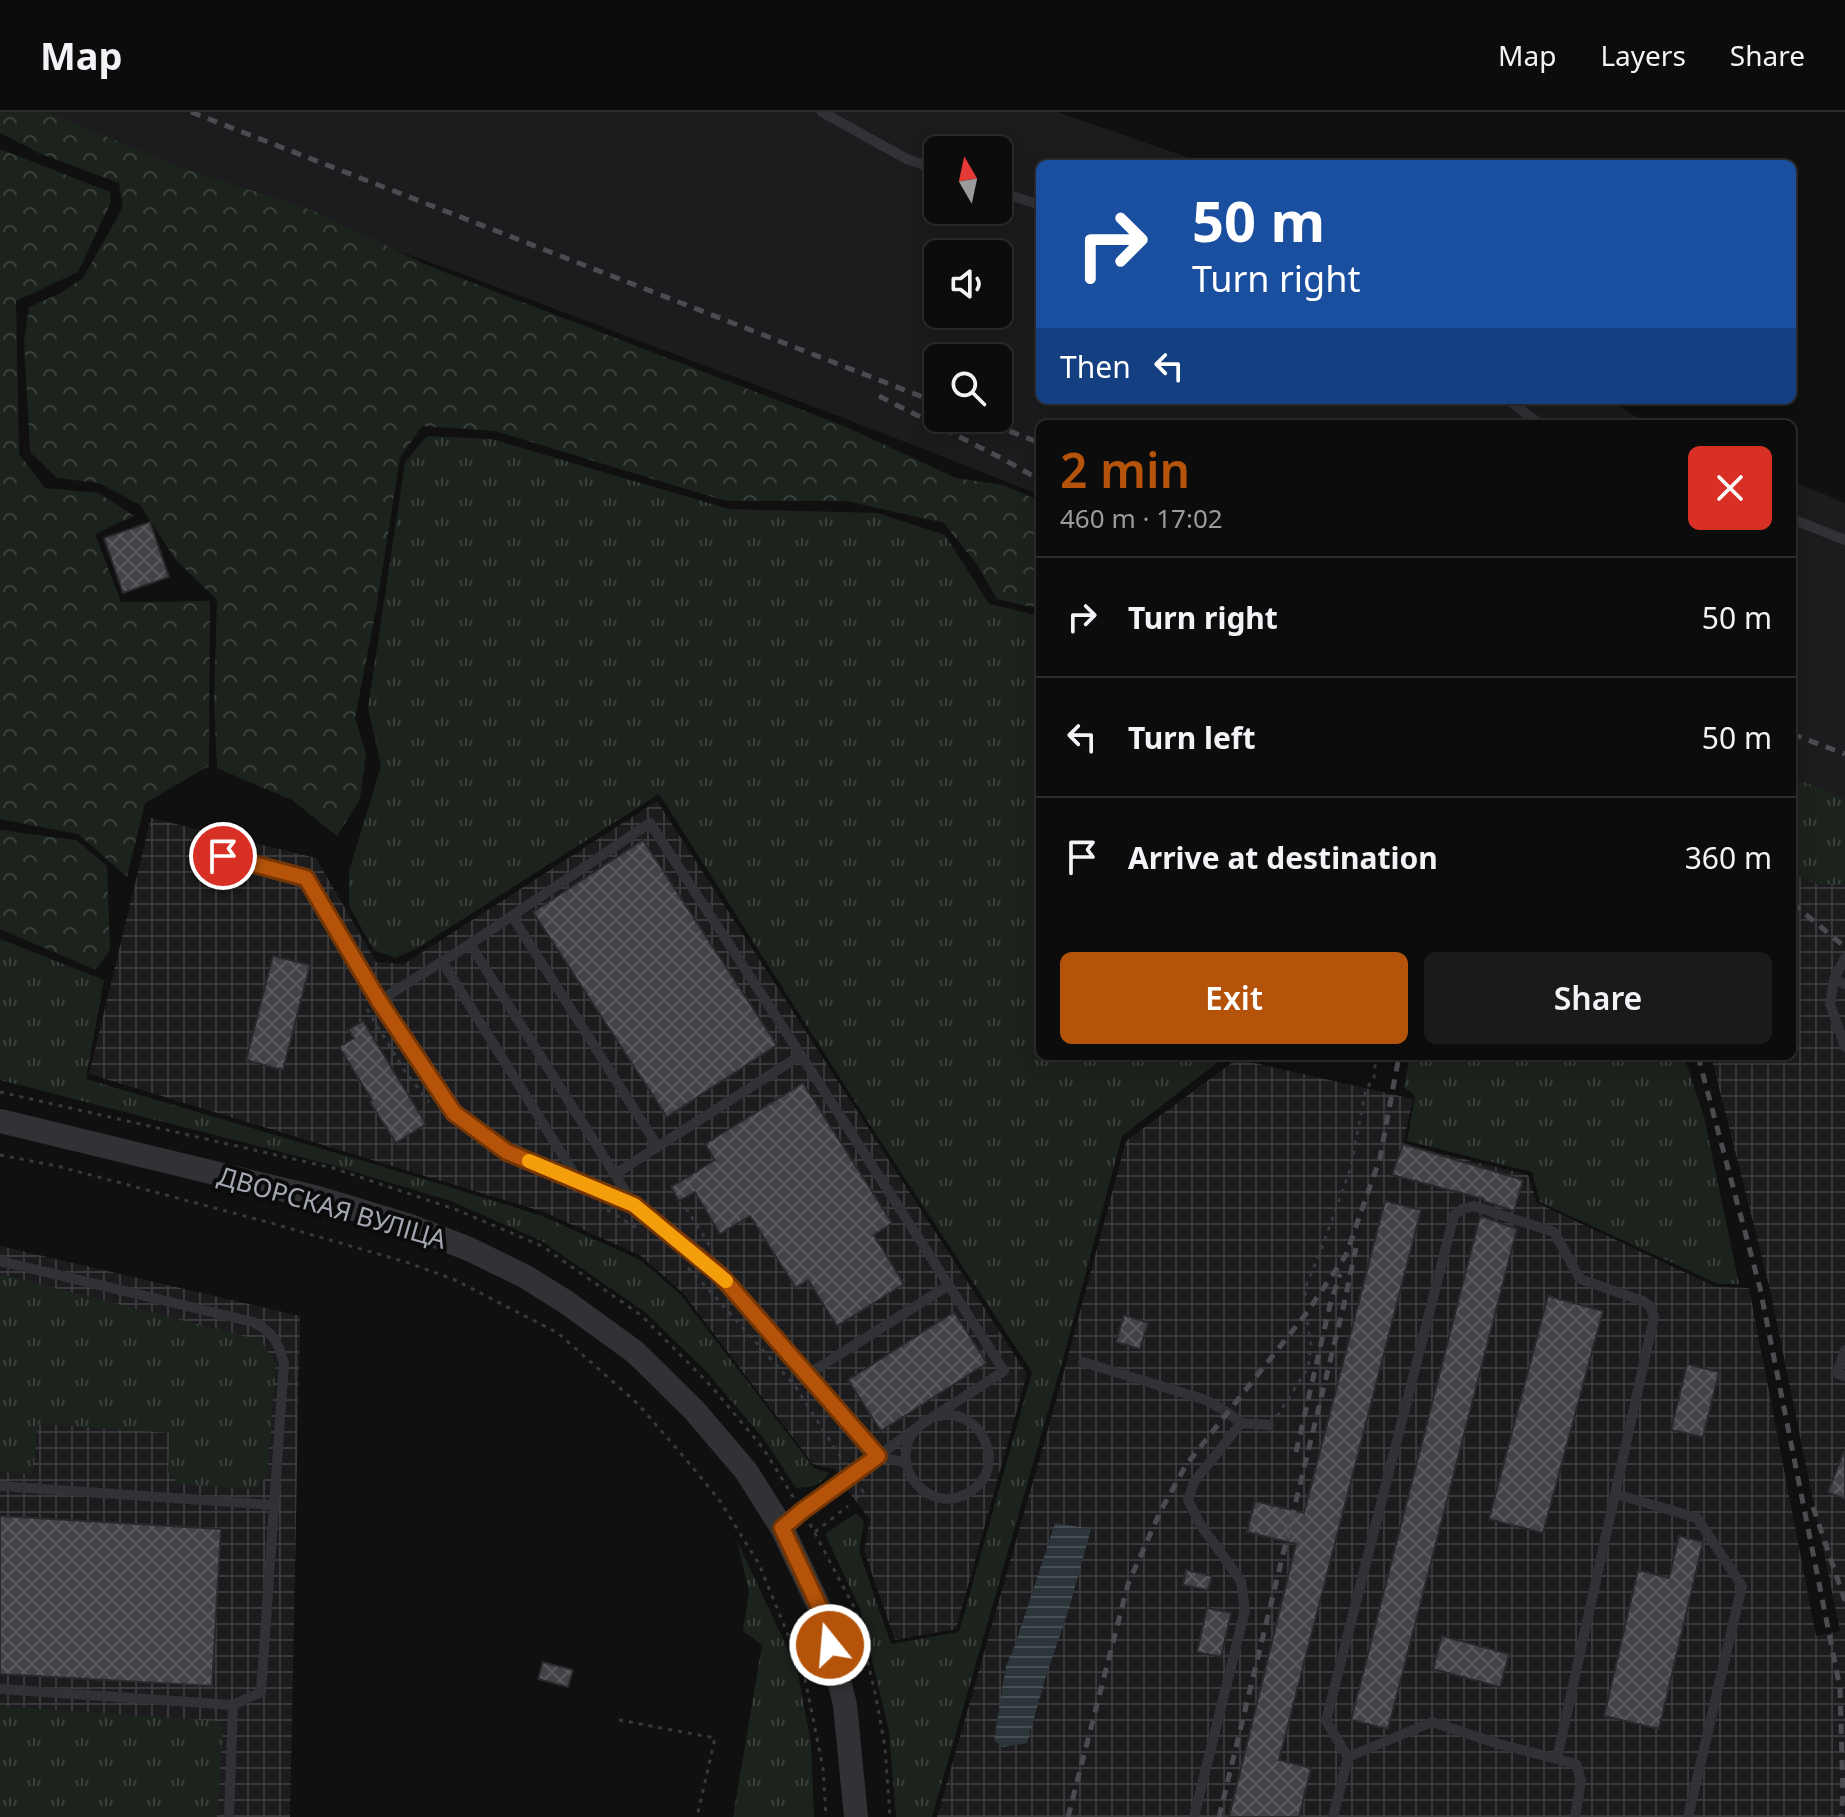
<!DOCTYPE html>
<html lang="en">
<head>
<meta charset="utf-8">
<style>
	body { margin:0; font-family:"Noto Sans",sans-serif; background:#1a1a1b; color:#f1f3f6; height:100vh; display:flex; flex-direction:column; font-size:30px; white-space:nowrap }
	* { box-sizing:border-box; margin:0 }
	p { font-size:26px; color:#9a9b9d }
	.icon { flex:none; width:44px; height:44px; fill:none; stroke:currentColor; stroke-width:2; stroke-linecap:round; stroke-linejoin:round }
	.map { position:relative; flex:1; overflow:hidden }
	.side { position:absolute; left:1036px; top:308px; width:760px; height:640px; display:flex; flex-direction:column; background:#0c0c0d; border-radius:12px; box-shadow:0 4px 20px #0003,0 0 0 2px #2c2c2e }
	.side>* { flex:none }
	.guide { position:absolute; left:1036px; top:48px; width:760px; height:244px; border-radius:12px; box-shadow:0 4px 20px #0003,0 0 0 2px #2c2c2e; background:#1a4fa0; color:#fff; overflow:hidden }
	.needle { width:52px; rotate:351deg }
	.buttons { position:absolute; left:924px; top:24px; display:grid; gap:16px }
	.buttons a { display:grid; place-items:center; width:88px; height:88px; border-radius:12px; background:#0c0c0d; box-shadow:0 4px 20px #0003,0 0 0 2px #2c2c2e; font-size:40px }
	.pin { position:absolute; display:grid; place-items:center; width:68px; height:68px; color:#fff; margin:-34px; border:4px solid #fff; border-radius:50%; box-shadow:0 2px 8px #0007 }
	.me { position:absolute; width:88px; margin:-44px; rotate:343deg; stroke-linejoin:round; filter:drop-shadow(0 0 6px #0008) }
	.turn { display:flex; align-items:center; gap:28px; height:168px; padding:0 24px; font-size:36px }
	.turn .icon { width:104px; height:104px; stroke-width:2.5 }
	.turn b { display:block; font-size:56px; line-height:68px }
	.then { display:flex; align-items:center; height:76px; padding:0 24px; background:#0003; gap:16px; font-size:30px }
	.round { display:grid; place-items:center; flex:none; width:84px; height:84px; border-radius:12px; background:#1a1a1b }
	.overview { display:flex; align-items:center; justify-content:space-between; height:136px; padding:0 24px }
	h1 { font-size:48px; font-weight:600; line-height:60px; color:#b45309 }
	.action { display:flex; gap:16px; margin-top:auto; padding:16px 24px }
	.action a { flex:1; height:92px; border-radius:12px; background:#b45309; color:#fff; font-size:32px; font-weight:600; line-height:92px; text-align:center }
	.action a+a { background:#1a1a1b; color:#f1f3f6 }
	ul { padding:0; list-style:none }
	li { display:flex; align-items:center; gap:24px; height:120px; padding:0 24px; border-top:2px solid #2c2c2e }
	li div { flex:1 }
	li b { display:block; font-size:30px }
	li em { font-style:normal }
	header { display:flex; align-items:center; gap:48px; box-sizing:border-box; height:112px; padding:0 40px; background:#0c0c0d; border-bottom:2px solid #2c2c2e }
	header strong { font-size:38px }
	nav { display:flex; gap:44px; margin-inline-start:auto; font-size:28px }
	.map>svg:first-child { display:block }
</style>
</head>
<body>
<header>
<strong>Map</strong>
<nav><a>Map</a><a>Layers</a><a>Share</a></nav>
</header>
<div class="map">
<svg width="1845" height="1705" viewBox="0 0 1845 1705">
	<defs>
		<pattern id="industrial-grid" width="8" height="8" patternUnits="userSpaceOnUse" patternTransform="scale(2)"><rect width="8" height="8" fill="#1c1c1e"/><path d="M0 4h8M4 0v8" fill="none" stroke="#3a3a3c"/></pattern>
		<pattern id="grass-tufts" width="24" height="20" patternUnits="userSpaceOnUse" patternTransform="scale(2)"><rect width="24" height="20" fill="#1c231d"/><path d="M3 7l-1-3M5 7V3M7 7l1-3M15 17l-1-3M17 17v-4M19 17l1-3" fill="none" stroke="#3a403b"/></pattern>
		<pattern id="forest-crowns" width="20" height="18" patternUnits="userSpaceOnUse" patternTransform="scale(2)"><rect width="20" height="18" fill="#1c231d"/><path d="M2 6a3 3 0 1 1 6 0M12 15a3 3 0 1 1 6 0" fill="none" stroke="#3a403b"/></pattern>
		<pattern id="water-rules" width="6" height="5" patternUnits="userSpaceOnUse" patternTransform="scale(2)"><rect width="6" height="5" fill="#2c353a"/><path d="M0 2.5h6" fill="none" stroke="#474f54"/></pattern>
		<pattern id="building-cross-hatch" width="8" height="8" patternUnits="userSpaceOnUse" patternTransform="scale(2)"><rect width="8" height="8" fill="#414346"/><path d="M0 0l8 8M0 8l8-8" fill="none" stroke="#595b5e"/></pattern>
	</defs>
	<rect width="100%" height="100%" fill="#101011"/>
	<!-- built -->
	<g fill="#1c1c1e" fill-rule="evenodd">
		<path d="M10,0H1057L1207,52H1040V288H1612L1633,303L1654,312H1040V383L854,310L465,163ZM938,38H998V98H938ZM938,142H998V202H938ZM938,246H998V306H938Z"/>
		<polygon points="1792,369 1845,391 1845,702 1792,681"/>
	</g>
	<!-- industrial -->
	<g fill="url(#industrial-grid)">
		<polygon points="657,689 1027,1262 956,1517 895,1528 864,1439 870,1408 849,1380 835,1357 813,1352 682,1180 641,1144 544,1100 89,962 151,706 316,746 376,850 404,852"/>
		<polygon points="1792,737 1845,767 1845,1705 937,1705 1056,1289 1126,1029 1237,947 1413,987 1403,1032 1528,1063 1537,1091 1716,1175 1749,1176 1816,1524 1840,1519 1769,1173 1711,944 1792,944"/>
		<polygon points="0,1134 300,1204 290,1705 0,1705"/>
	</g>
	<!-- grass -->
	<g fill="url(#grass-tufts)">
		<polygon points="427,324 491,327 729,397 877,401 945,423 989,492 1040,504 1040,944 1226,944 1122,1024 1063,1247 932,1705 896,1705 889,1620 860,1497 825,1422 856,1401 864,1410 859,1439 891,1532 959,1520 1032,1260 872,1016 659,682 416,837 395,846 374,838 349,794 349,759 381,654 368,596 405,350"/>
		<polygon points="1792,665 1845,687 1845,773 1816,772 1792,761"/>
		<path d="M0,827L104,868L86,967L427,1068L542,1104L640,1148L680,1182L814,1356L829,1361C820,1374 811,1375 796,1376L764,1327L705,1258L645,1200L542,1129L451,1089L328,1052L0,968Z"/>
		<polygon points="1410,944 1684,944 1704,1005 1739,1172 1718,1172 1540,1090 1532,1060 1407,1029 1415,984 1404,975"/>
		<polygon points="0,1162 260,1228 276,1251 267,1365 253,1377 179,1372 168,1360 170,1321 38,1312 34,1353 31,1363 0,1359"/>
		<polygon points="737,1429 797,1557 811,1632 814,1705 733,1705 762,1533 743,1519 749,1480"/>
		<polygon points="0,1594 218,1609 223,1616 217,1705 0,1705"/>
	</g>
	<!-- forest -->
	<g fill="url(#forest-crowns)">
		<polygon points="0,0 48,0 174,53 314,99 429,154 844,314 956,366 1003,373 1040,389 1040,497 997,487 978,454 944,411 846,389 726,389 495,319 422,314 400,346 376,498 355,606 366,641 360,687 337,724 292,688 217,656 214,588 217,488 175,447 140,393 99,371 57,366 30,340 24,229 29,195 59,182 83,166 123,95 119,71 41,42 0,21"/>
		<polygon points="0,37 110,80 111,90 78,160 16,189 19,342 45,376 99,381 134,404 95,422 121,490 210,489 209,654 145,691 127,765 78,722 0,707"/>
		<polygon points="0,718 76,728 107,754 110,837 96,858 0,817"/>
	</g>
	<!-- water -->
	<polygon fill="url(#water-rules)" points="1055,1411 1091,1417 1068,1500 1046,1564 1027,1631 1003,1635 994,1628 1006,1554 1015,1533"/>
	<!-- building -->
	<g fill="url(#building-cross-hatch)" stroke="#2a2a2d" stroke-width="2">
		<polygon points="150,410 169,465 123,481 104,426"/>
		<polygon points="643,728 777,933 667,1005 533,800"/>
		<polygon points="273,844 310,853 283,958 246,948"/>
		<polygon points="363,909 426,1012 396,1031 370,990 372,988 339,935 354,926 348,918"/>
		<polygon points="803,971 892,1111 874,1123 904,1172 837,1214 808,1168 796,1176 750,1104 720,1122 695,1080 679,1089 671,1075 715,1048 705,1032"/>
		<polygon points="1403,1032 1523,1068 1514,1099 1484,1089 1484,1087 1392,1063"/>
		<polygon points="1385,1089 1421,1098 1279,1648 1311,1656 1299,1705 1229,1705 1296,1432 1247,1420 1255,1389 1304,1401"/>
		<polygon points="1480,1104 1517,1117 1388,1617 1351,1608"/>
		<polygon points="1548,1184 1603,1199 1543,1421 1489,1407"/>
		<polygon points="954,1200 987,1251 881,1319 848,1268"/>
		<polygon points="1124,1203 1148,1211 1140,1237 1116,1230"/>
		<polygon points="1687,1252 1719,1260 1703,1325 1671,1318"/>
		<polygon points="1844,1339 1845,1339 1845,1387 1828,1380"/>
		<polygon points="0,1404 221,1417 212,1574 0,1562"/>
		<polygon points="1679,1424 1703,1430 1659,1617 1604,1604 1638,1458 1669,1466"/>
		<polygon points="1186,1458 1212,1464 1208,1478 1183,1473"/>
		<polygon points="1207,1496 1231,1501 1221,1545 1197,1540"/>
		<polygon points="1442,1524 1509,1542 1500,1575 1433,1557"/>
		<polygon points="543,1550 573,1558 568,1575 538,1567"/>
	</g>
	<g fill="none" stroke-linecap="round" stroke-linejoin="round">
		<!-- path -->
		<g stroke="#37393c" stroke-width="3" stroke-dasharray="4 6" stroke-linecap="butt">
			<polyline points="367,897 406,961 429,990"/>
			<polyline points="0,980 333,1056 457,1098 542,1134 642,1204 711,1274 763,1336 795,1388"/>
			<polyline points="0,1043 57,1054 271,1111 406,1150 455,1168 558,1221 638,1292 689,1351 720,1389 759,1452 804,1562 823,1656 826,1705"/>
			<polyline points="686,1096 713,1139"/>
			<polyline points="607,1098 642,1119"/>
			<polyline points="688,1156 708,1177 795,1274 845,1352"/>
			<polyline points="1277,1304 1308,1256 1311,1233 1304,1191 1307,1171 1320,1141 1350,1058 1366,977 1374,966 1376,944"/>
			<polyline points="855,1387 863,1380 858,1372"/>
			<polyline points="810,1412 856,1499 876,1585 885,1635 890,1705"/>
			<polyline points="815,1420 848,1394"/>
			<polyline points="619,1608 715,1626 697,1705"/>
		</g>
		<!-- service -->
		<g stroke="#313235" stroke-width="10">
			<polyline points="822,0 907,47 938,58"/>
			<polyline points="998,79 1040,93"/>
			<polyline points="1508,288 1540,312"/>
			<polyline points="1792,407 1845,428"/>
			<polyline points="195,736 306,766 379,889"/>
			<polyline points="512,804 658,1035"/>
			<polyline points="470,832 650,711 801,943"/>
			<polyline points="442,849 578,1068"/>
			<polyline points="1834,867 1845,846"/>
			<polyline points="1845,872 1834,867 1830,892 1845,935"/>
			<polyline points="615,1062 801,943 1004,1259 919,1314 878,1344"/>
			<polyline points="634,1093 470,832 379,889 454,1001 507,1040 634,1093 721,1164 878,1344 802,1399 784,1415"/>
			<path d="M0,1149L253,1210C273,1221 278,1229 284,1251L261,1580L233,1593L229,1705"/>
			<polyline points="1845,1238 1837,1261 1845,1264"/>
			<polyline points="1083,1250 1206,1288 1227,1300 1241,1311 1194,1370 1188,1388 1200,1412 1241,1469 1245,1498 1194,1705"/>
			<polyline points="807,1263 949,1173"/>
			<polyline points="1241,1311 1269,1313"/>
			<path d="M915,1318C886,1355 930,1405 970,1380C1009,1356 982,1294 938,1304"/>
			<polyline points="878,1344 906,1351"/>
			<polyline points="0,1374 273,1393"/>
			<polyline points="1616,1382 1697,1406 1742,1474 1688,1705"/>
			<polyline points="0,1577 233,1593"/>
			<polyline points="1348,1645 1432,1610 1499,1632 1576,1652 1581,1669 1575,1705"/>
			<polyline points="1333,1705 1348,1645 1326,1609 1454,1103 1462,1097 1474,1094 1554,1120 1580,1167 1643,1189 1650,1194 1654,1205 1557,1646"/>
		</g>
		<!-- tertiary -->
		<polyline stroke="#313235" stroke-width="24" points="0,1009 318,1086 410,1114 469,1137 526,1165 566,1190 635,1240 694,1298 746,1359 782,1416 823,1503 845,1593 856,1705"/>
		<!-- rail -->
		<g stroke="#4a4c50" stroke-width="5" stroke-dasharray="10 8" stroke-linecap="butt">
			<polyline points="191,0 938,291"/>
			<polyline points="879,284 1005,348 1040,368"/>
			<polyline points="976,306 1040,331"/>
			<polyline points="1792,622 1845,642"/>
			<polyline points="1792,791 1845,835"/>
			<polyline points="1698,944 1760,1176 1840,1576 1843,1683 1841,1705"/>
			<polyline points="1296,1340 1330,1193 1340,1162"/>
			<polyline points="1813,1395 1845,1489"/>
			<polyline points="1068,1705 1128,1472 1161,1398 1186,1353 1305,1203 1346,1143 1380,1046 1399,944"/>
			<polyline points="1219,1705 1344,1192 1356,1136"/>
		</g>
	</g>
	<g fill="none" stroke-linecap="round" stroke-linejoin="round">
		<defs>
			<polyline id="route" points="223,744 306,766 379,889 454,1001 507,1040 634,1093 656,1111 721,1164 878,1344 802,1399 782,1416 823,1503 830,1533"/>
		</defs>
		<!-- route casing -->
		<use href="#route" stroke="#753606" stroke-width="20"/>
		<!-- route -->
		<use href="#route" stroke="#b45309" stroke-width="14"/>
		<!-- slow -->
		<polyline stroke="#f59e0b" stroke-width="14" points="529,1049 634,1093 726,1169"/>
	</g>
	<g text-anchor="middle" stroke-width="8" stroke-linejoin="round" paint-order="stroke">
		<!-- street labels -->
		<g font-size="26" fill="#a2a7b0" stroke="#0b0b0c">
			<text transform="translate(332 1096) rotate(16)" y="9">ДВОРСКАЯ ВУЛІЦА</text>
		</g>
	</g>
</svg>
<div class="buttons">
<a><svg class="needle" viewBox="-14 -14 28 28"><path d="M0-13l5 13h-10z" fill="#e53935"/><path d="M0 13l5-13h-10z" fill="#9a9b9d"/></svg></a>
<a><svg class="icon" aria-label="sound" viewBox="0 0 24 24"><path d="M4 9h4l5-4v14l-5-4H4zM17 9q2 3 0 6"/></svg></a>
<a><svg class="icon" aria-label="search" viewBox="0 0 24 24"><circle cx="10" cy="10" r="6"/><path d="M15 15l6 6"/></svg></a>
</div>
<div class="pin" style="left:223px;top:744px;background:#d93025"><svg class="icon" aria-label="arrive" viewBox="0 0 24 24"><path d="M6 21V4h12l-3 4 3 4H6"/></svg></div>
<svg class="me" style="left:830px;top:1533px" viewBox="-20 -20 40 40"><circle r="17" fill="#b45309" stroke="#fff" stroke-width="3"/><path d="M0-11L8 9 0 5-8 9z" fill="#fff"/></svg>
<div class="guide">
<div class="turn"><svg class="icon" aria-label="right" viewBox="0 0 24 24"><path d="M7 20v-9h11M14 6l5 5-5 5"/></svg><div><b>50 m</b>Turn right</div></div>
<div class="then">Then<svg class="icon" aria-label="left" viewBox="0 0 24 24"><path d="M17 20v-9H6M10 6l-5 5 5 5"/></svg></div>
</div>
<section class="side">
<div class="overview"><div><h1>2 min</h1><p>460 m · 17:02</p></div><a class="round" style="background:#d93025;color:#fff"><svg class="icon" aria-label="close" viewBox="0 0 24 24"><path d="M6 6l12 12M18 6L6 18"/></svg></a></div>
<ul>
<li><svg class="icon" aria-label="right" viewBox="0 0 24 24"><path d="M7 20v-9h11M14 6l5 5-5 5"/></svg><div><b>Turn right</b></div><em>50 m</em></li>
<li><svg class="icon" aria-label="left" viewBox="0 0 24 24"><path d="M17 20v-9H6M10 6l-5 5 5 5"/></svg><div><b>Turn left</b></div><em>50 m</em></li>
<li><svg class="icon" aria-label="arrive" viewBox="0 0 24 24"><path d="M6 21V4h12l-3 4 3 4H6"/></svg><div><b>Arrive at destination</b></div><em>360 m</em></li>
</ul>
<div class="action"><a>Exit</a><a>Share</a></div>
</section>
</div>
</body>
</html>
